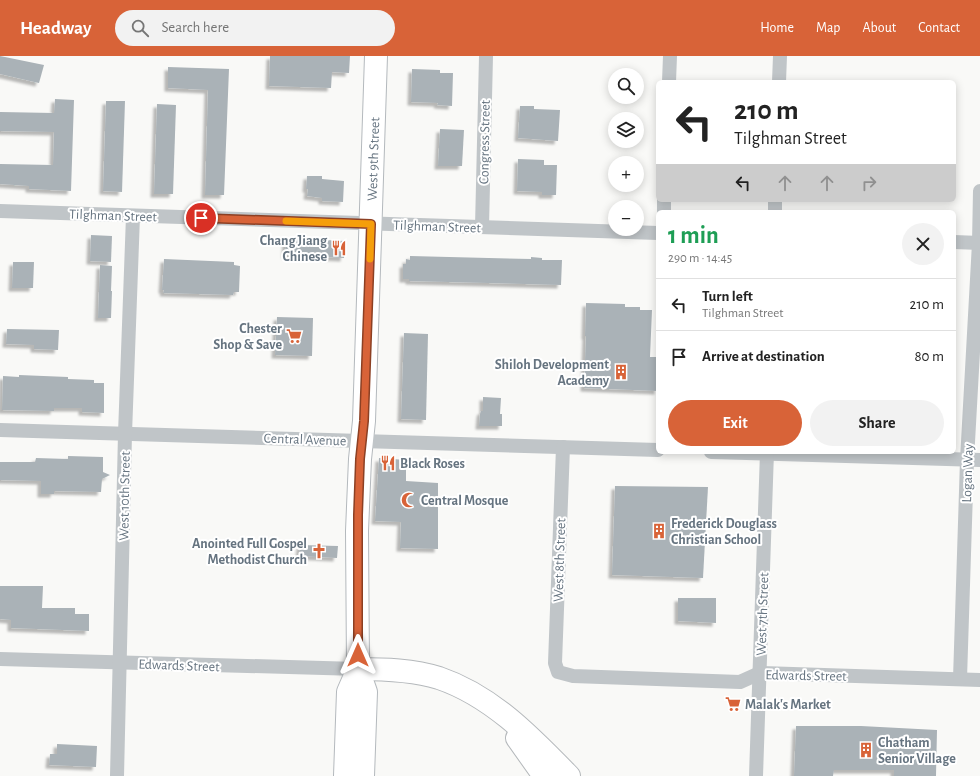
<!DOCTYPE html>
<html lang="en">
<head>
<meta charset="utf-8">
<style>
	body { margin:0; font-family:"Alegreya Sans",sans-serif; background:#f2f2f2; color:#222; height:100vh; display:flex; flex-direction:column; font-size:15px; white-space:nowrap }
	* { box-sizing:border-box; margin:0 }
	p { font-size:13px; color:#767676 }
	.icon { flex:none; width:22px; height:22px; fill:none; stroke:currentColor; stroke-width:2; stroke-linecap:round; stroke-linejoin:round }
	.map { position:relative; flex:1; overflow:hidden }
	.panel { position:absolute; left:656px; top:154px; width:300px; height:244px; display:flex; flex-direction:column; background:#fff; border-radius:6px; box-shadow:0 2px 10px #0003 }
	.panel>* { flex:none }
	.guide { position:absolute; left:656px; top:24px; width:300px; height:122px; border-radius:6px; box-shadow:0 2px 10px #0003; background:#fff; color:#222; overflow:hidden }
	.tools { position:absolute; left:608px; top:12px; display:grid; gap:8px }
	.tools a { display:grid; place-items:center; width:36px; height:36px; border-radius:50%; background:#fff; box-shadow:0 2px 10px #0003; font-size:20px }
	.pin { position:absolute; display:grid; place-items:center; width:34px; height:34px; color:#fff; margin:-17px; border:2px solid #fff; border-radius:50%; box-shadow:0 1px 4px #0007 }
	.me { position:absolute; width:44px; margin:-22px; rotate:0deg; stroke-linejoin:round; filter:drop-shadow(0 0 3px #0008) }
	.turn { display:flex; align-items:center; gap:14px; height:84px; padding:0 12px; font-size:18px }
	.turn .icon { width:52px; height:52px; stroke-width:2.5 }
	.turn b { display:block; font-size:28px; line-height:34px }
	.lanes { display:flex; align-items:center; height:38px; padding:0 12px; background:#0003; justify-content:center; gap:20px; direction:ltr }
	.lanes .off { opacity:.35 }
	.round { display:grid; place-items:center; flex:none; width:42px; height:42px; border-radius:21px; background:#f2f2f2 }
	.headline { display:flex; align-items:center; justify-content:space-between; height:68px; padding:0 12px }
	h1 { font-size:24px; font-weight:700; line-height:30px; color:#1e9e55 }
	.action { display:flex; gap:8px; margin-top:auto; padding:8px 12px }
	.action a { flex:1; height:46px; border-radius:24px; background:#d86338; color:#fff; font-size:16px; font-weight:700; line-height:46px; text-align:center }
	.action a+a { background:#f2f2f2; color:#222 }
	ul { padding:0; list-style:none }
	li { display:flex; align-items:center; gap:12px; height:52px; padding:0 12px; border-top:1px solid #e0e0e0 }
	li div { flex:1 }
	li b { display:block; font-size:15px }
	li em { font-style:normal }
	header { display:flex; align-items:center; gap:24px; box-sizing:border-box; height:56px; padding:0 20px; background:#d86338; color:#fff }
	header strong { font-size:19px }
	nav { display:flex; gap:22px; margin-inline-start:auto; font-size:14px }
	.search { width:280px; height:36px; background:#f2f2f2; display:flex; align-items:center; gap:10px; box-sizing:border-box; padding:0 14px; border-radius:22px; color:#767676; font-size:15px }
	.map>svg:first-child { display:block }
</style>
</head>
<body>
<header>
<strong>Headway</strong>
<div class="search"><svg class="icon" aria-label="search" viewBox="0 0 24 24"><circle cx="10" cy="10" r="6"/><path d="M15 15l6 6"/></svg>Search here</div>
<nav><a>Home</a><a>Map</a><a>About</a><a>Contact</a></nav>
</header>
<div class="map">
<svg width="980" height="720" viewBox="0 0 980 720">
	<defs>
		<filter id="shadow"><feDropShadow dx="-3.5" dy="3.5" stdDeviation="1" flood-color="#0004"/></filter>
	</defs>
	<rect width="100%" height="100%" fill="#f9f9f7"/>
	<!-- building -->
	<g fill="#aab2b7" filter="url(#shadow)">
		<polygon points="0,0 44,9 39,27 0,18"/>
		<polygon points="270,0 350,0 349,17 332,16 331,32 269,30"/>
		<polygon points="168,11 229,13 224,139 205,139 208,34 168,32"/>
		<polygon points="412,13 440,14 440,17 453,17 452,50 437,49 438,47 411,46"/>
		<polygon points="55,43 74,44 71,135 29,133 29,130 0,128 0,108 53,109 54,76 0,75 0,56 54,57"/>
		<polygon points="106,45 125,45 122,136 103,135"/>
		<polygon points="157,48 176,49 173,138 154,138"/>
		<polygon points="520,50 534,50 534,53 560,54 558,85 518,82"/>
		<polygon points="440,73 464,74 462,110 438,110"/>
		<polygon points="518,103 544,104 544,109 557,109 556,139 542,139 542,136 517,135"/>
		<polygon points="307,120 322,120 322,123 344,125 343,146 322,145 322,142 307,140 308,133 306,133"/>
		<polygon points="91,179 112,180 111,206 90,205"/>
		<polygon points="286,182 345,185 344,202 285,199"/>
		<polygon points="410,200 531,203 531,201 542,202 542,204 562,204 561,229 409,225 409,223 403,223 403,208 406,208 406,203 410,204"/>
		<polygon points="164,203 234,206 234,209 240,210 239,236 234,236 233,239 163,237 164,234 162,234"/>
		<polygon points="13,206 34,206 33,232 12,232"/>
		<polygon points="100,209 112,210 111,235 112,235 111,262 98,262"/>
		<polygon points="586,247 625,248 625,251 640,251 640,254 652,254 650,301 658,301 658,335 584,332 586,280 585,280"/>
		<polygon points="277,261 313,262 312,300 275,299"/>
		<polygon points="7,273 59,274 58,294 34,293 34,289 6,288"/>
		<polygon points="404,277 428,278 426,364 401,363"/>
		<polygon points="19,319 68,321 68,323 94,324 94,327 104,327 104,357 82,356 82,352 54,352 54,355 2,354 3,320 19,321"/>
		<polygon points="483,341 501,342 500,358 502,358 502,370 479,370 480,358 481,355 483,355"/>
		<polygon points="68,400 103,401 103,416 110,419 102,423 101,436 54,435 54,438 41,438 41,425 0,424 0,406 35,406 36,402 68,403"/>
		<polygon points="379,402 406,404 406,425 438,427 438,493 400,492 401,466 375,465"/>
		<polygon points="615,430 708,431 703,522 612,519"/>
		<polygon points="300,489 338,490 337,502 299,500"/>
		<polygon points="0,530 43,530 42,552 75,552 75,558 89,558 89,575 11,572 11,564 0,563"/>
		<polygon points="678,542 716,542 716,567 678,565"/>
		<polygon points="796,670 861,670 937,674 936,720 894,720 894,714 834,714 833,720 794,720"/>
		<polygon points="57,688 97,690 96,711 49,709 50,698 57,698"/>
	</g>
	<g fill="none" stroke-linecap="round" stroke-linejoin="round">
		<defs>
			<g id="primary">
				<polyline points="345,720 348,636 358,613"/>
				<polyline points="363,720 366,636 358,613 357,475 360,403 364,365 376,0"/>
			</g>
			<g id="highway">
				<path d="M358,613C385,613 413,614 439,622C492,640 531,681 569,720"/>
				<polyline points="517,682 544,720"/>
			</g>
		</defs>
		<!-- primary casing -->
		<use href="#primary" stroke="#b4b9bd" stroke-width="24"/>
		<!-- highway casing -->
		<use href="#highway" stroke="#b4b8bb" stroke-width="24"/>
		<!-- street -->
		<g stroke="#c0c5c8" stroke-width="14">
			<polyline points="669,26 670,0"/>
			<polyline points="779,26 780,0"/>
			<polyline points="0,155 658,177"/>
			<polyline points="664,156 664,144"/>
			<polyline points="775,156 775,144"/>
			<polyline points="482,171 486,0"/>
			<polyline points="954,186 980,187"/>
			<polyline points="0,374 658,394"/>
			<polyline points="563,391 555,607 558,616 573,620 740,626 760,617 980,624"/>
			<polyline points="711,396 980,404"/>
			<polyline points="0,603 358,613"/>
			<polyline points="960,623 967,404 979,187 980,135"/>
			<polyline points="117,720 125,378 133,160"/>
			<polyline points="756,720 767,396"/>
		</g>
		<!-- primary -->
		<use href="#primary" stroke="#fff" stroke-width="22"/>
		<!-- highway -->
		<use href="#highway" stroke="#fff" stroke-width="22"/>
	</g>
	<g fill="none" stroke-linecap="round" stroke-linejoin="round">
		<defs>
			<polyline id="route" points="201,162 371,168 364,365 360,403 358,459 358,599"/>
		</defs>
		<!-- route casing -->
		<use href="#route" stroke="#8c4024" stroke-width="10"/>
		<!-- route -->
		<use href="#route" stroke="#d86338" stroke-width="7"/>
		<!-- slow -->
		<polyline stroke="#f59e0b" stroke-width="7" points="286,165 371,168 370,203"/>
	</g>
	<!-- icons -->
	<defs>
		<symbol id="restaurant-bare" viewBox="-9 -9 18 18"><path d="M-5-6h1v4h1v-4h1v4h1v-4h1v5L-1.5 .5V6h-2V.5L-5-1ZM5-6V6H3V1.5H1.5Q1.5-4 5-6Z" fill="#d86338" stroke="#fff" stroke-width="2.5" paint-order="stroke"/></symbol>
		<symbol id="supermarket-bare" viewBox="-9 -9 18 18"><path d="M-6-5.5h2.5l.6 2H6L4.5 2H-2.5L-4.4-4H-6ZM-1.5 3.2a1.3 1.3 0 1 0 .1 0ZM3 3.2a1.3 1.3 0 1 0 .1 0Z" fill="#d86338" stroke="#fff" stroke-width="2.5" paint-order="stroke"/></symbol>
		<symbol id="building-bare" viewBox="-9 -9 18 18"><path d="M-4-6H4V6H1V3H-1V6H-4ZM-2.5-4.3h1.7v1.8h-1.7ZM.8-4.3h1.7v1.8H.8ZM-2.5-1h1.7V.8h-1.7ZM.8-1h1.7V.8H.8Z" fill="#d86338" stroke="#fff" stroke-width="2.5" paint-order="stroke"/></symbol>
		<symbol id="mosque-bare" viewBox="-9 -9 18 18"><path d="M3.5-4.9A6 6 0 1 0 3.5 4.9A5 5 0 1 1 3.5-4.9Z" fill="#d86338" stroke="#fff" stroke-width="2.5" paint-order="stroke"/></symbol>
		<symbol id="church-bare" viewBox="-9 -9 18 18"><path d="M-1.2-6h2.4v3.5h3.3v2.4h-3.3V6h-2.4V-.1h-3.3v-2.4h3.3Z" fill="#d86338" stroke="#fff" stroke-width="2.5" paint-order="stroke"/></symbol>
	</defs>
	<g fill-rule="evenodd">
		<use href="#restaurant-bare" x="328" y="181" width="22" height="22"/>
		<use href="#supermarket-bare" x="283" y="269" width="22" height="22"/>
		<use href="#building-bare" x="610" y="305" width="22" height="22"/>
		<use href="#restaurant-bare" x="377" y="396" width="22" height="22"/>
		<use href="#mosque-bare" x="398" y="433" width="22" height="22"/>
		<use href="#building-bare" x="648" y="464" width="22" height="22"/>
		<use href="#church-bare" x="308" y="484" width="22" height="22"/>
		<use href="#supermarket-bare" x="722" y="637" width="22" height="22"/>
		<use href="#building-bare" x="855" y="683" width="22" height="22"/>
	</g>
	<g text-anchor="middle" stroke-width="4" stroke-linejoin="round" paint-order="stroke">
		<!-- street labels -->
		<g font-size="14" fill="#667480" stroke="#fff">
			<text transform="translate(484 86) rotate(-89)" y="5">Congress Street</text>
			<text transform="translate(373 103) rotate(-88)" y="5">West 9th Street</text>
			<text transform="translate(113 159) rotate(2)" y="5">Tilghman Street</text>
			<text transform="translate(437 170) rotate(2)" y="5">Tilghman Street</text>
			<text transform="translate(305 383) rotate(2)" y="5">Central Avenue</text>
			<text transform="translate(967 417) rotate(-88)" y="5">Logan Way</text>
			<text transform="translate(124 440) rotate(-89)" y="5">West 10th Street</text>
			<text transform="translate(559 504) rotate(-88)" y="5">West 8th Street</text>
			<text transform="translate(762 558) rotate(-88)" y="5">West 7th Street</text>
			<text transform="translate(179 609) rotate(2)" y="5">Edwards Street</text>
			<text transform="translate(806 619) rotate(1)" y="5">Edwards Street</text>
		</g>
		<!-- poi labels -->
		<g font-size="14" font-weight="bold" fill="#667480" stroke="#fff" text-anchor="start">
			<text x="327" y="189" text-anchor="end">Chang Jiang<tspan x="327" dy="16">Chinese</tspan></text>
			<text x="282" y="277" text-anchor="end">Chester<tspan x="282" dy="16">Shop &amp; Save</tspan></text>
			<text x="609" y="313" text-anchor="end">Shiloh Development<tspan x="609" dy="16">Academy</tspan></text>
			<text x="400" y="412">Black Roses</text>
			<text x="421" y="449">Central Mosque</text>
			<text x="671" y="472">Frederick Douglass<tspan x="671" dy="16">Christian School</tspan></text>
			<text x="307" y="492" text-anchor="end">Anointed Full Gospel<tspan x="307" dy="16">Methodist Church</tspan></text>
			<text x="745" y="653">Malak's Market</text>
			<text x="878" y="691">Chatham<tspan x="878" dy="16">Senior Village</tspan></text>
		</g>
	</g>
</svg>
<div class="tools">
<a><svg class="icon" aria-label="search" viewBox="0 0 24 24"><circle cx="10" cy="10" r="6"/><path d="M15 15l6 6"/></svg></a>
<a><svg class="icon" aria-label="layers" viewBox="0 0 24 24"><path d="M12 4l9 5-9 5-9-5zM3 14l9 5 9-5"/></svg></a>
<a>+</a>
<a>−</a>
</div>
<div class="pin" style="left:201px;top:162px;background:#d93025"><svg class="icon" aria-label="arrive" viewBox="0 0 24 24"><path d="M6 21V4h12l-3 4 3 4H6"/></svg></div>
<svg class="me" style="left:358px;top:599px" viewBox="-20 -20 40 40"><path d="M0-17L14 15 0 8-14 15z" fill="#d86338" stroke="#fff" stroke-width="4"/></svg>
<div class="guide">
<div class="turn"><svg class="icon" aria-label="left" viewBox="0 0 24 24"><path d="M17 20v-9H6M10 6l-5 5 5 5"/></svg><div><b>210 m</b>Tilghman Street</div></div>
<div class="lanes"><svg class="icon" aria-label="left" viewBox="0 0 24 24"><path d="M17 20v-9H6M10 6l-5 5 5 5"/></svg><svg class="icon off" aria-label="ahead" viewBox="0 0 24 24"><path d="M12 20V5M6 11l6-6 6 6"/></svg><svg class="icon off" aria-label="ahead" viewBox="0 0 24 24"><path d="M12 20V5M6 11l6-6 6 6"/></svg><svg class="icon off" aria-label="right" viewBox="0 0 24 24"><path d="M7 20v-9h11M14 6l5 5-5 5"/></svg></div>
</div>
<section class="panel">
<div class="headline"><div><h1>1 min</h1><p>290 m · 14:45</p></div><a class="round"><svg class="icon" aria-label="close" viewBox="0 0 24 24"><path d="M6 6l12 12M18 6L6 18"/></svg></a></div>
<ul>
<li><svg class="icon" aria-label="left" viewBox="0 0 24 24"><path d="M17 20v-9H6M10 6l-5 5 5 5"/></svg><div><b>Turn left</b><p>Tilghman Street</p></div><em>210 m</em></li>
<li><svg class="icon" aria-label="arrive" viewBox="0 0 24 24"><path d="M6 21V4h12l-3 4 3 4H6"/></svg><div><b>Arrive at destination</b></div><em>80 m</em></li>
</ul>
<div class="action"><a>Exit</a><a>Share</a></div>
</section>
</div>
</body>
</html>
